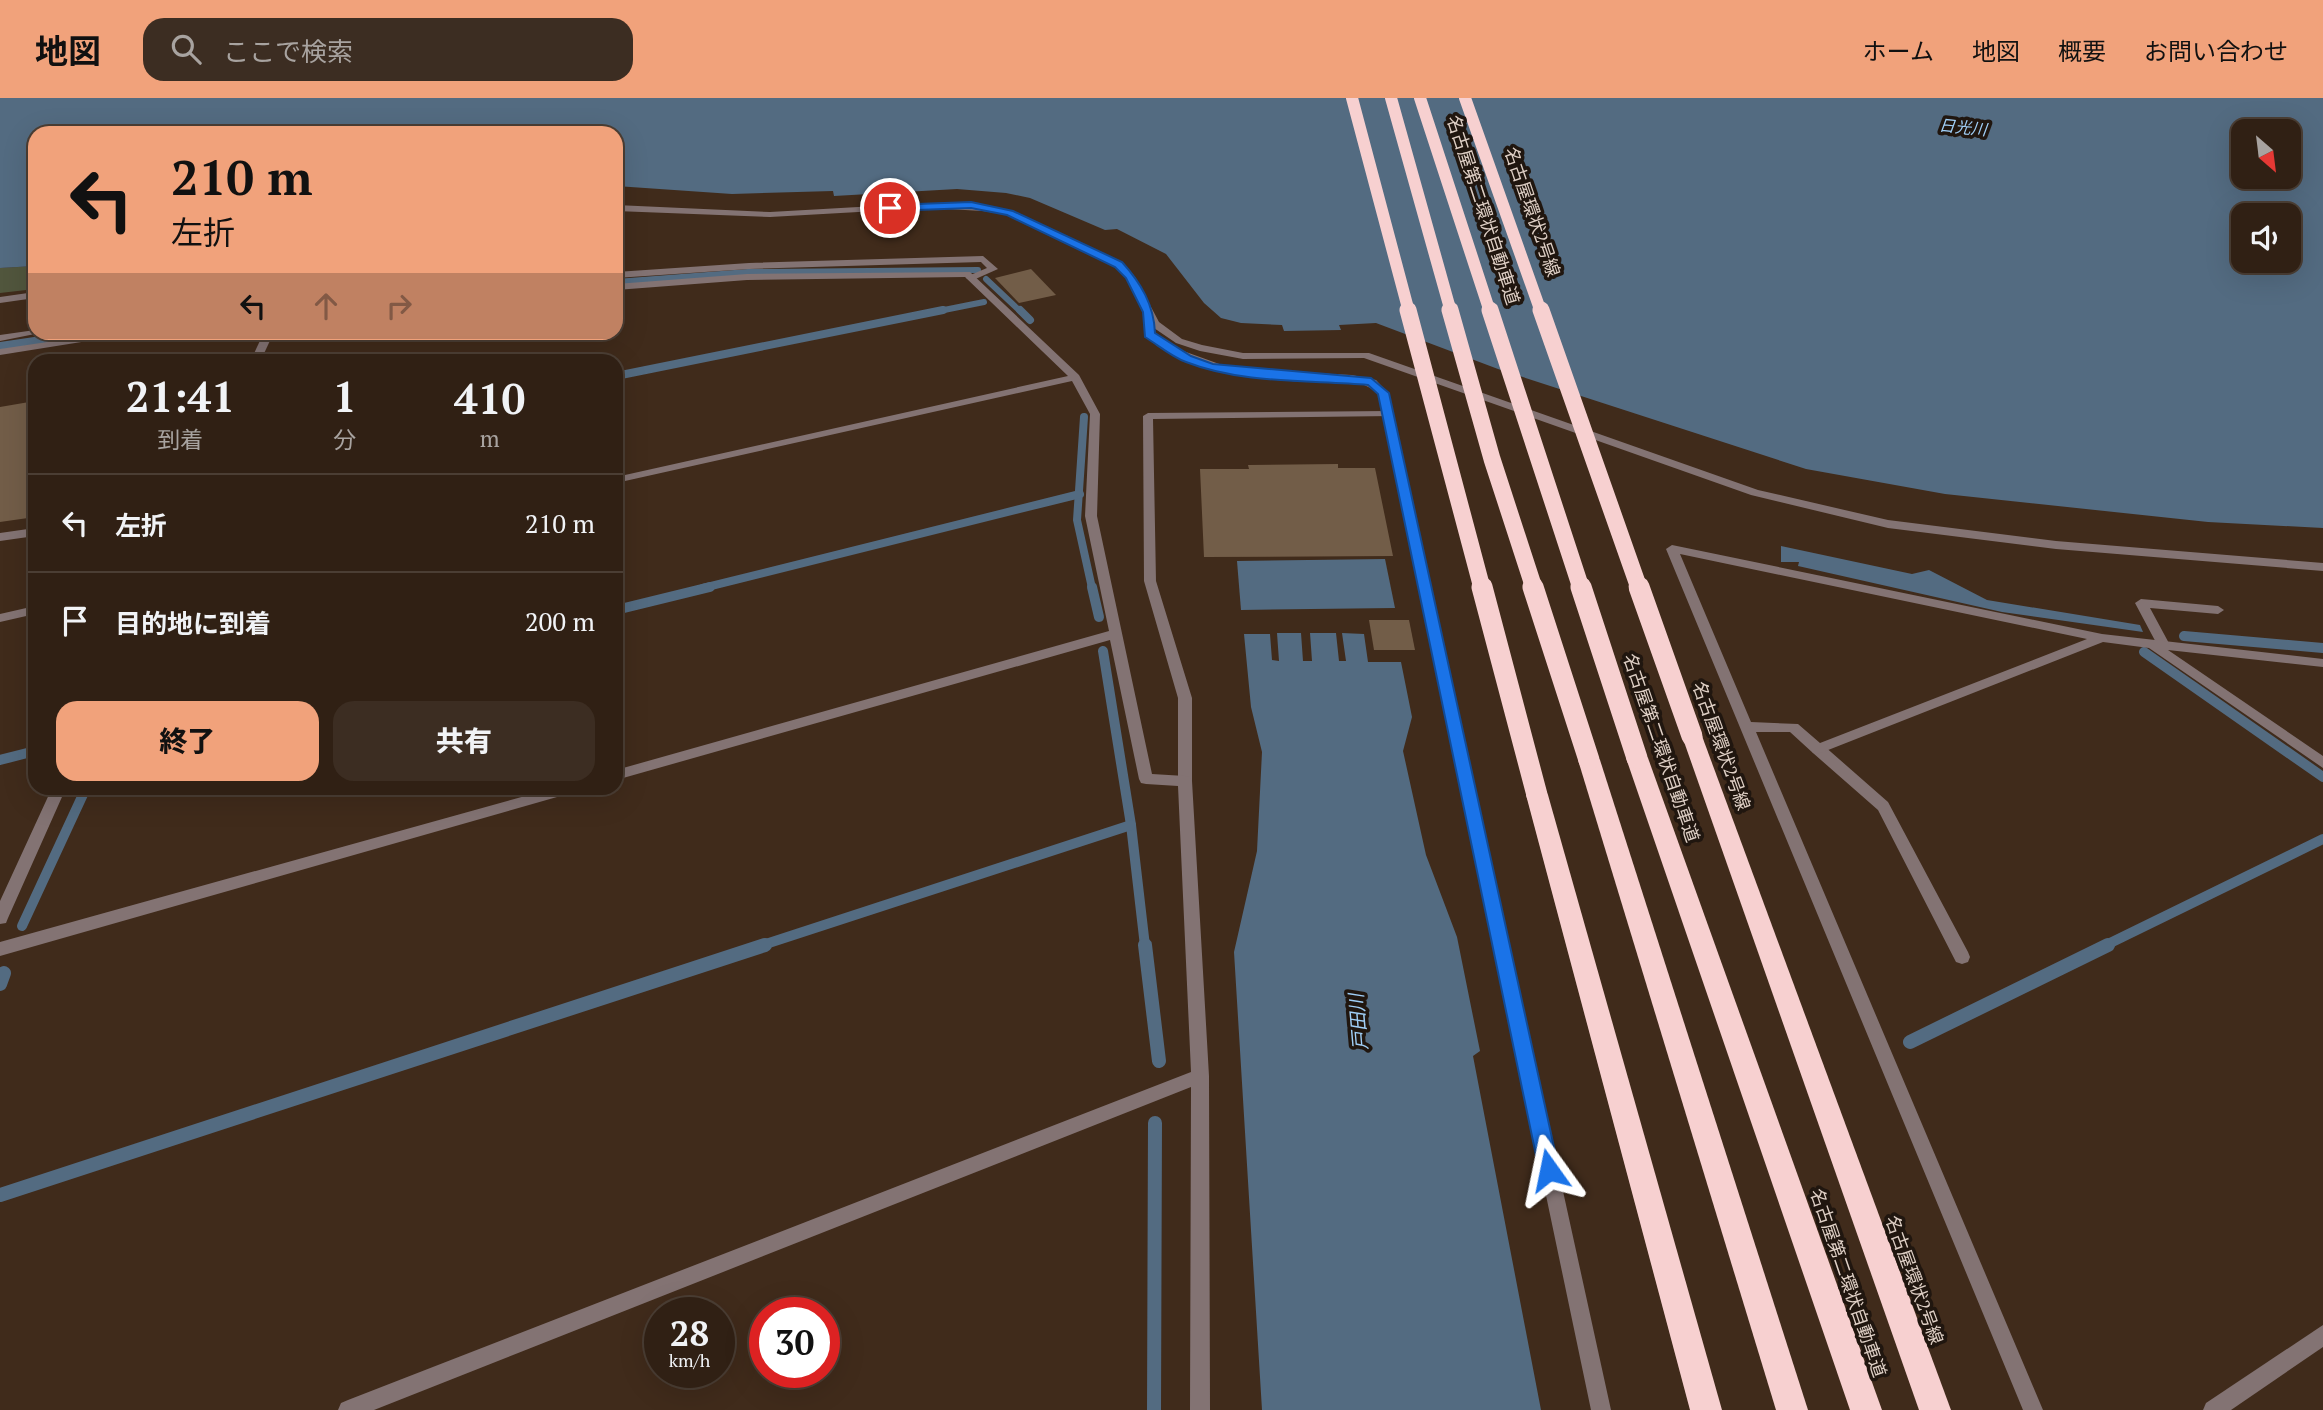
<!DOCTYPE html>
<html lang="ja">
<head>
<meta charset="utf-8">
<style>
	body { margin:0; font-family:"PT Serif","Noto Sans JP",serif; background:#3c2d22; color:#f1f3f6; height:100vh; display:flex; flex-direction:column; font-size:26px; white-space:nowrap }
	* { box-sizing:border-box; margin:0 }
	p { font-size:23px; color:#a8a3a0 }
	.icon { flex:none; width:38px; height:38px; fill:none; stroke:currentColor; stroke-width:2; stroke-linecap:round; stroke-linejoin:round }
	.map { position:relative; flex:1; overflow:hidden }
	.details { position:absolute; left:28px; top:256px; width:595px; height:441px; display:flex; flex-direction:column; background:#302014; border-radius:21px; box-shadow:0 7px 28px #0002,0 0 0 2px #4b3e34 }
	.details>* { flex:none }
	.banner { position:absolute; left:28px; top:28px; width:595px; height:214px; border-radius:21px; box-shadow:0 7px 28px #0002,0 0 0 2px #4b3e34; background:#f1a27b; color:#111; overflow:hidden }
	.needle { width:46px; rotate:152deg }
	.fabs { position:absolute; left:2231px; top:21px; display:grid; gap:14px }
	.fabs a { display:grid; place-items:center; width:70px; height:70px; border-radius:14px; background:#302014; box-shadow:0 7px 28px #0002,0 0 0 2px #4b3e34; font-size:35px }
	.speed { position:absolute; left:644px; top:1199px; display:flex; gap:14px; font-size:35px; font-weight:700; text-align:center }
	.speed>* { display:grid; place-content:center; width:91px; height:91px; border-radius:50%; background:#302014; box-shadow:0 7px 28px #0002,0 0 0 2px #4b3e34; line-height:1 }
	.speed small { font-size:18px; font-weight:400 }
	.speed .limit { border:10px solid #d22; background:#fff; color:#111 }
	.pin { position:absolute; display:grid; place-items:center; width:60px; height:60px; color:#fff; margin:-30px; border:4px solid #fff; border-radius:50%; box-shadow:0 2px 7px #0007 }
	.me { position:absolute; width:77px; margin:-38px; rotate:348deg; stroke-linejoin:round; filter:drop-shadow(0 0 5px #0008) }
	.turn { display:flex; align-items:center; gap:24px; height:147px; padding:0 28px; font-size:32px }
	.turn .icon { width:91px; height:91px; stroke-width:2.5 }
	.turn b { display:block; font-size:49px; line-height:60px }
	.lanes { display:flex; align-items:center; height:66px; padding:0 28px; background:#0003; justify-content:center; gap:35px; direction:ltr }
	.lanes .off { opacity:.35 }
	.eta { display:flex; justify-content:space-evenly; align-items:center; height:119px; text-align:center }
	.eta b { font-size:42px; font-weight:800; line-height:49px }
	.primary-button { display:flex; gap:14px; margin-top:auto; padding:14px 28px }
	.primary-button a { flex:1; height:80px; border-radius:21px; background:#f1a27b; color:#111; font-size:28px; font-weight:800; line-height:80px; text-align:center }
	.primary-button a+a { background:#3c2d22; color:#f1f3f6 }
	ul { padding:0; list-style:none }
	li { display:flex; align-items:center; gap:21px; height:98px; padding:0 28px; border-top:2px solid #4b3e34 }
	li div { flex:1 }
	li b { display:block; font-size:26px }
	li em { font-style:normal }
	header { display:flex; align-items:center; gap:42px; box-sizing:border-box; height:98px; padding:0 35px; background:#f1a27b; color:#111 }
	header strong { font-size:33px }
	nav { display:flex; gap:38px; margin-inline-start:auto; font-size:24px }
	.search { width:490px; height:63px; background:#3c2d22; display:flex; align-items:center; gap:18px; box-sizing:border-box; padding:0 24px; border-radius:21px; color:#a8a3a0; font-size:26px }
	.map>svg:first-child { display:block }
</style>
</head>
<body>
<header>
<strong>地図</strong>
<div class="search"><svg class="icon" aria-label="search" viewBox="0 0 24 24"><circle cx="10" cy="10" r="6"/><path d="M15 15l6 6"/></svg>ここで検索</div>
<nav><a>ホーム</a><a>地図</a><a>概要</a><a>お問い合わせ</a></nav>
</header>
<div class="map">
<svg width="2323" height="1312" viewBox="0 0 2323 1312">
	<rect width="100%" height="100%" fill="#402b1b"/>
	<!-- green -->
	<polygon fill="#51563d" points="35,168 35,191 0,195 0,170"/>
	<!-- water -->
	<g fill="#536b81" fill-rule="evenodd">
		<path d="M0,0H2323V430L2208,424L1945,396L1806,371L1498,271L1376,225L1339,227L1341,232L1284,233L1282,227L1241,225L1221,220L1204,205L1166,156L1117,131L1105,132L1030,100L1006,95L957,91L834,98L833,93L732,96L616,88V35H35V168L0,170ZM2244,33H2289V79H2244ZM2244,117H2289V163H2244Z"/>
		<polygon points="1781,448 1912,476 1929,472 1987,502 2140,527 2143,534 2002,514 1798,468 1799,464 1781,464"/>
		<polygon points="1385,461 1395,510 1241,512 1237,463"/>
		<polygon points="1277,535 1301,535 1303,563 1312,563 1310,535 1336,535 1339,563 1346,563 1342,535 1364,536 1368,564 1401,564 1412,619 1403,653 1426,757 1457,839 1480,953 1473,958 1541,1312 1262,1312 1234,854 1257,753 1262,654 1251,609 1244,536 1270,536 1272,562 1279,563"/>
	</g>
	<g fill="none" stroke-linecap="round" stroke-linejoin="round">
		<!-- stream-far3 -->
		<g stroke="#536b81" stroke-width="6">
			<polyline points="986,181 1021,214"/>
			<polyline points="616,184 748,174 978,172"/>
			<polyline points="934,214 984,204"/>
		</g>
		<!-- stream-far2 -->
		<g stroke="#536b81" stroke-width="8">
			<polyline points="1020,212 1030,222"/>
			<polyline points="0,248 96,234"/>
			<polyline points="616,278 943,212"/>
			<polyline points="1084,319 1077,422 1092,490"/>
			<polyline points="703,490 1080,396"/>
		</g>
		<!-- stream-far1 -->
		<g stroke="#536b81" stroke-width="10">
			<polyline points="1092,489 1099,519"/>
			<polyline points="616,512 710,489"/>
			<polyline points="2184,538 2323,550"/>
			<polyline points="1103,553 1131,727 1145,848"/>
			<polyline points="2144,554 2323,679"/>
			<polyline points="0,662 35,653"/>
			<polyline points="22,828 86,690"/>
			<polyline points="760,848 1131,727"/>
			<polyline points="2104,848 2323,741"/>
		</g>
		<!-- stream -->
		<g stroke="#536b81" stroke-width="14">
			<polyline points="1145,847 1159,963"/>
			<polyline points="0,886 4,875"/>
			<polyline points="1910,944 2108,847"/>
			<polyline points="0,1097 765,847"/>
			<polyline points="1154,1312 1155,1025"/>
		</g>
	</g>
	<!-- building -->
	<g fill="#725d48">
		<polygon points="1031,171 1056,197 1019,205 995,180"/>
		<polygon points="35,303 35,419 0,424 0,309"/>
		<polygon points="1338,366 1338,370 1375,370 1393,458 1204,459 1200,371 1249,371 1248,367"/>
		<polygon points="1369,522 1409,522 1415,552 1374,552"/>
	</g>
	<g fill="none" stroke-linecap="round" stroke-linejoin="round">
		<!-- lane -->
		<g fill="#837373" fill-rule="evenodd">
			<polygon points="983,158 998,171 971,183 966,180 968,178 987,170 981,164 749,171 616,180 616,174 749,165"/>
			<polygon points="35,232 35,234 45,234 0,243 0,237"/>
			<polygon points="1389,313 1393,314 1393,318 1153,321 1156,483 1192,600 1192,683 1190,687 1180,687 1178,683 1178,600 1144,483 1143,318 1148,315"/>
			<polygon points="35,430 35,438 0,443 0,435"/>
			<polygon points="2141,501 2218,508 2224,512 2218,516 2150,510 2171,549 2165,553 2160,552 2135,505"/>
			<polygon points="1818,646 1823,647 1888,704 1968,854 1970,859 1968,864 1962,866 1956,864 1878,712 1813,655 1811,651"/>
		</g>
		<!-- street -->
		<g fill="#837373" fill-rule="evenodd">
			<path d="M929,105L983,108L1013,113L1122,164L1135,179L1159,224L1182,241L1202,247L1243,255H1369L1758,392L1888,422L2056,443L2323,465V473L2056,451L1888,430L1751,397L1364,260L1243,261L1200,253L1176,245L1154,230V236L1175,250L1222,267L1272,273L1352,277L1376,282L1388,295L1611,1312H1591L1378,296C1358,276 1323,282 1296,281C1246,278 1183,274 1144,237L1145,216L1126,180L1116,168L1008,117L983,113L929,110L770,119L616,113V107L770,114Z"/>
			<polygon points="970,174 1079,277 1100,316 1097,418 1152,676 1185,678 1190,679 1192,683 1209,978 1210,1312 1190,1312 1191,989 374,1312 338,1312 341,1305 348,1302 1191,974 1178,688 1146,686 1141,685 1139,681 1110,542 616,682 616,672 1109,533 1085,418 1090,316 1072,283 616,385 616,379 1068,278 965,179 747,182 616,192 616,186 747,176"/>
			<polygon points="35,194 35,200 0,205 0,199"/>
			<polygon points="115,234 144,234 0,257 0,251"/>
			<polygon points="264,234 274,234 261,262 251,262"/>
			<path d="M1672,447L2102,536L2323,561V569L2168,552L2323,658V670L2149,550L2103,544L1818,656L1813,655L1790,634H1756L2043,1312H2023L1666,451ZM1680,456L2087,541L1820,645L1798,626L1751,624Z"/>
			<polygon points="35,508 35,516 0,524 0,516"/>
			<polygon points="52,690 66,690 8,820 6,825 0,826 0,803"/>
			<polygon points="554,690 578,690 576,694 571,695 0,858 0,844"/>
			<polygon points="2323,1227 2323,1249 2231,1312 2203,1312 2206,1305"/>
		</g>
		<!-- highway -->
		<g fill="#f7d0d0" fill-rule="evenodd">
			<polygon points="1692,631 1699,633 1702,638 1951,1312 1919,1312 1682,638 1685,633"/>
			<polygon points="1637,652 1644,655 1648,660 1882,1312 1850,1312 1626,660 1630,655"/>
			<polygon points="1589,654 1596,657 1600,662 1808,1312 1776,1312 1578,662 1582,657"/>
			<polygon points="1537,689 1545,691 1548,697 1722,1312 1690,1312 1526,697 1529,691"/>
		</g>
		<!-- highway-bridge-far2 -->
		<g stroke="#f7d0d0" stroke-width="12">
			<polyline points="1352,0 1409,214"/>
			<polyline points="1391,0 1451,214"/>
			<polyline points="1420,0 1490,214"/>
			<polyline points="1465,0 1541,214"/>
		</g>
		<!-- highway-bridge-far1 -->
		<g stroke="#f7d0d0" stroke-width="17">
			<polyline points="1408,212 1482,490"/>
			<polyline points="1450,212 1492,361 1534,490"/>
			<polyline points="1490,212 1581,490"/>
			<polyline points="1541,212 1639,490"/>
		</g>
		<!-- highway-bridge -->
		<g stroke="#f7d0d0" stroke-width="21">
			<polyline points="1482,489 1537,697"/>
			<polyline points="1533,489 1589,662"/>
			<polyline points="1581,489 1637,660"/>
			<polyline points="1639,489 1692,638"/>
		</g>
	</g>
	<!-- route -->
	<path fill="#1a73e8" stroke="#114b97" stroke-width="2" d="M971,104L1013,113L1122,164C1141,185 1154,207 1155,235L1191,258L1213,266L1371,280L1389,295L1559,1072L1556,1079L1549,1082L1542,1079L1539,1072L1378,296L1368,287C1309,282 1242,286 1186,264C1172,259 1158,247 1145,239L1143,214L1126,180L1115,169L1007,117L971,110L890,113L885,110L890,107Z"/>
	<g text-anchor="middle" stroke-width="7" stroke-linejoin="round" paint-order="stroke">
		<!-- far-water labels -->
		<g font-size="16" font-style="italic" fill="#a0cff7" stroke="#20160f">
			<text transform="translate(1963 29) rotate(6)" y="6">日光川</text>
		</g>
		<!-- street labels -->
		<g font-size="18" fill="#dfd0c6" stroke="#20160f">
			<text transform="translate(1483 112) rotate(72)" y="6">名古屋第二環状自動車道</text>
			<text transform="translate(1532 114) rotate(71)" y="6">名古屋環状2号線</text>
			<text transform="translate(1721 648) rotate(70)" y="6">名古屋環状2号線</text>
			<text transform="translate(1661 650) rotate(71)" y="6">名古屋第二環状自動車道</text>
			<text transform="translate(1914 1182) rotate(70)" y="6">名古屋環状2号線</text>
			<text transform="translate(1848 1185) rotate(71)" y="6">名古屋第二環状自動車道</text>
		</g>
		<!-- water labels -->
		<g font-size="19" font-style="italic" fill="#a0cff7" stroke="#20160f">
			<text transform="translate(1358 924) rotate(-95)" y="7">戸田川</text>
		</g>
	</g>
</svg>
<div class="fabs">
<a><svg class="needle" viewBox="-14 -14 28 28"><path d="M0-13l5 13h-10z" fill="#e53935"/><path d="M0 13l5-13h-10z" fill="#a8a3a0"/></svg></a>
<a><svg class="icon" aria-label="sound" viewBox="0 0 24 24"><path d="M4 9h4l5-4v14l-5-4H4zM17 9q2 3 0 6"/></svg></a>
</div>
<div class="speed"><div>28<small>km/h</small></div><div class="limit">30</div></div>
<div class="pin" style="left:890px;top:110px;background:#d93025"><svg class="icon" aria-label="arrive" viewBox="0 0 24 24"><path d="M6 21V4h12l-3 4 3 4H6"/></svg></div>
<svg class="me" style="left:1549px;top:1072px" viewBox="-20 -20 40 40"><path d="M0-17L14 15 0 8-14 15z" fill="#1a73e8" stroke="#fff" stroke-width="4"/></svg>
<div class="banner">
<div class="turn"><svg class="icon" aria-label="left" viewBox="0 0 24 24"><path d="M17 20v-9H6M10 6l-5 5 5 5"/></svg><div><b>210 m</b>左折</div></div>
<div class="lanes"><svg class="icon" aria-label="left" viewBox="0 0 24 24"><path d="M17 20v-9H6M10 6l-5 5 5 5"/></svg><svg class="icon off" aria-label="ahead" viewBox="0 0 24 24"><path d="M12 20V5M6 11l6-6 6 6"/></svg><svg class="icon off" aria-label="right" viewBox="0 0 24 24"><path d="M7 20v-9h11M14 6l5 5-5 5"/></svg></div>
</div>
<section class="details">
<div class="eta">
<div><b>21:41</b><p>到着</p></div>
<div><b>1</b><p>分</p></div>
<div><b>410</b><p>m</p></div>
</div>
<ul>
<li><svg class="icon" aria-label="left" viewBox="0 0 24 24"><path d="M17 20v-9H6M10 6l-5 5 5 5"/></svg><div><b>左折</b></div><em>210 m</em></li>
<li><svg class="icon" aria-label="arrive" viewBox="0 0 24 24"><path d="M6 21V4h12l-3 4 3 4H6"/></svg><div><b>目的地に到着</b></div><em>200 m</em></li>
</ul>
<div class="primary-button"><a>終了</a><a>共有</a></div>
</section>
</div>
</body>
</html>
